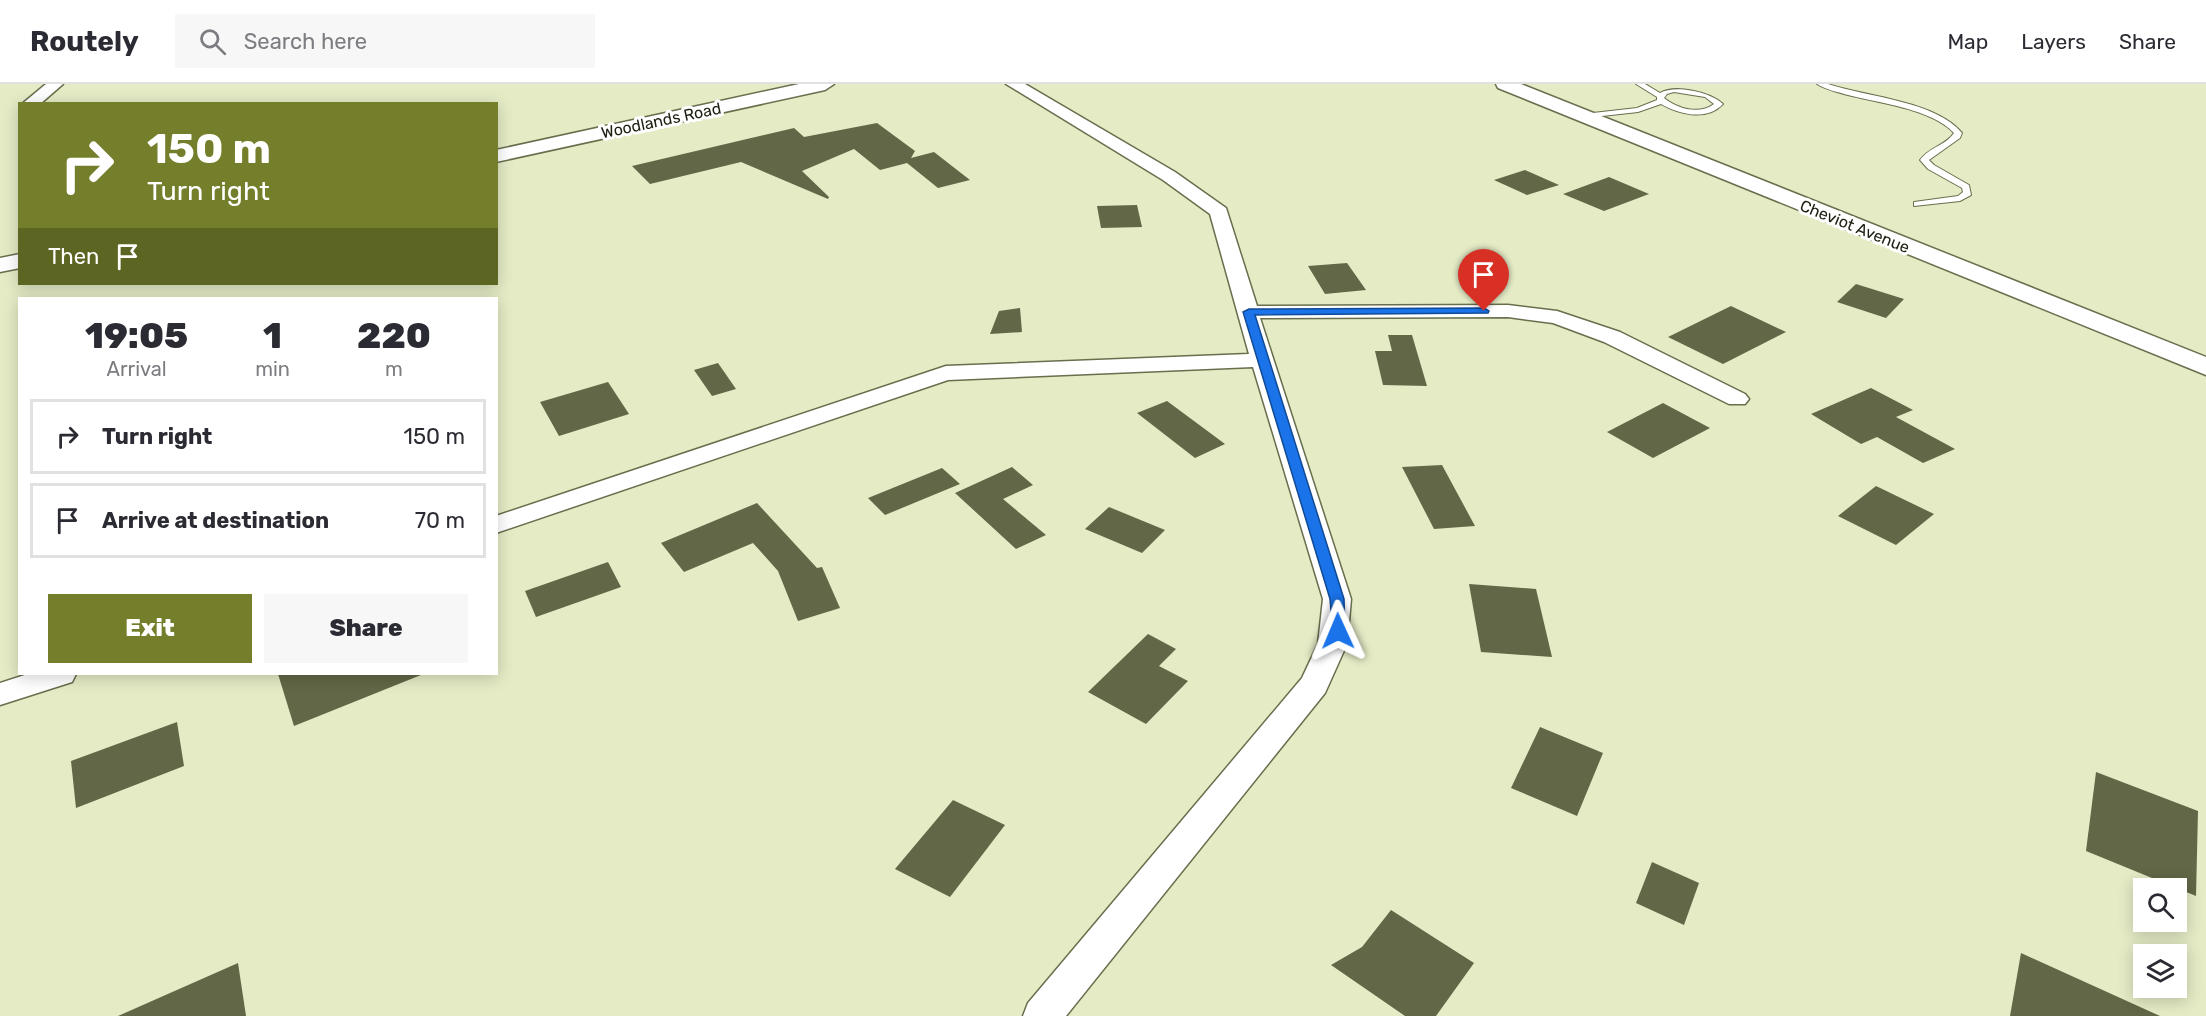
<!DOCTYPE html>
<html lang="en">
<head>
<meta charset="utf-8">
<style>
	body { margin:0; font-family:Rubik,sans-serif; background:#f7f7f7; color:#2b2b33; height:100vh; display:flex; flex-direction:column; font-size:22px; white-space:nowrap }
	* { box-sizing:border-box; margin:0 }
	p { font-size:20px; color:#7c7c81 }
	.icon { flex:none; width:33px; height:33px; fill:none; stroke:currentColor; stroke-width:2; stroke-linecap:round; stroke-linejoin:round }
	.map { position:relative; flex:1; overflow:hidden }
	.details { position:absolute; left:18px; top:213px; width:480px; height:378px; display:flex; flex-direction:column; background:#fff; border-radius:0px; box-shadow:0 3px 15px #0003 }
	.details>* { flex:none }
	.hud { position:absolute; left:18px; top:18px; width:480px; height:183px; border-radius:0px; box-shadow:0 3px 15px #0003; background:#757f2b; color:#fff; overflow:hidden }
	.fabs { position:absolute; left:2133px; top:794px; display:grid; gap:12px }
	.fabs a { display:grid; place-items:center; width:54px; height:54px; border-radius:0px; background:#fff; box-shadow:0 3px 15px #0003; font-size:30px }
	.pin { position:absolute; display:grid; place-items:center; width:51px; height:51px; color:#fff; margin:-62px -26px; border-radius:50% 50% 50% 0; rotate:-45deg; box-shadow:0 0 6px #0007 }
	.pin .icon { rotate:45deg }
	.me { position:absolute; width:66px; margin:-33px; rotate:359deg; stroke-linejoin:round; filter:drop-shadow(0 0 4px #0008) }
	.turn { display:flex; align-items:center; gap:21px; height:126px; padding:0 30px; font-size:27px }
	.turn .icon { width:78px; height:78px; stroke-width:2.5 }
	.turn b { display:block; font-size:42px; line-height:51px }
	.then { display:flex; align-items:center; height:57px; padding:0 30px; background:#0003; gap:12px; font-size:22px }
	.eta { display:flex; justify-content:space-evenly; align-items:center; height:102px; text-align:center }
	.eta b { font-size:36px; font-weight:800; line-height:42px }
	.action { display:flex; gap:12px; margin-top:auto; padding:12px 30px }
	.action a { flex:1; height:69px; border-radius:0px; background:#757f2b; color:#fff; font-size:24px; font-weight:800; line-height:69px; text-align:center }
	.action a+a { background:#f7f7f7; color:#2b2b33 }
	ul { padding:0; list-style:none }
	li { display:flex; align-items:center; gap:18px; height:75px; margin:0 12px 9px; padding:0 18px; border:3px solid #e1e1e2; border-radius:0px }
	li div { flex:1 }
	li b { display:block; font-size:22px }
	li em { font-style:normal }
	header { display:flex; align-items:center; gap:36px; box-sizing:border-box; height:84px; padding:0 30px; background:#fff; border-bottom:2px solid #e1e1e2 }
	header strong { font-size:28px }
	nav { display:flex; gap:33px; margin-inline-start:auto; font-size:21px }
	.search { width:420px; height:54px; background:#f7f7f7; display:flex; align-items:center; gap:15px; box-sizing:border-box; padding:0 21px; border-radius:0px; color:#7c7c81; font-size:22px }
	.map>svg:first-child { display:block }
</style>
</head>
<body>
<header>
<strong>Routely</strong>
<div class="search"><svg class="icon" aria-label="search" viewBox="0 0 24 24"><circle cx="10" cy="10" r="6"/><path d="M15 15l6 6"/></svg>Search here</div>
<nav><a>Map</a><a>Layers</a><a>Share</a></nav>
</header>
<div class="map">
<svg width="2206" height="932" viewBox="0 0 2206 932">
	<rect width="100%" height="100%" fill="#e4ebc5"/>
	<!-- building -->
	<g fill="#626747">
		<polygon points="877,39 915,67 911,74 934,68 970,96 938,104 907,79 880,86 854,65 802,87 829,113 828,115 741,78 650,100 632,82 794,44 804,53"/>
		<polygon points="1525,86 1559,101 1527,111 1494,96"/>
		<polygon points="1609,93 1649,110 1604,127 1563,110"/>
		<polygon points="1137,121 1142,143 1101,144 1097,122"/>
		<polygon points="1347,179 1366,206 1325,210 1308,182"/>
		<polygon points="1856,200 1904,215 1886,234 1837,218"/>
		<polygon points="1731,222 1786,248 1723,280 1668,253"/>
		<polygon points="1020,224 1022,248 990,250 999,227"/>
		<polygon points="1388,251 1412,251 1427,302 1383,301 1375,267 1392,267"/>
		<polygon points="718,279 736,305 712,312 694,286"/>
		<polygon points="608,298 629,330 559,352 540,318"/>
		<polygon points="1871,304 1913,326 1896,333 1955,365 1923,379 1877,353 1861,360 1811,330"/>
		<polygon points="1167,317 1225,360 1195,374 1137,329"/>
		<polygon points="1663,319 1710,344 1653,374 1607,348"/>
		<polygon points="1442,381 1475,442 1434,445 1402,383"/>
		<polygon points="1012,383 1033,401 1003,415 1046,451 1016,465 955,409"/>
		<polygon points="942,384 960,400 885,431 868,414"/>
		<polygon points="1876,402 1934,430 1896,461 1838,432"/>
		<polygon points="757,419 817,484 822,483 840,524 798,537 778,487 753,459 684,488 661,459"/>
		<polygon points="1109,423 1165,446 1142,469 1085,445"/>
		<polygon points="608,478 621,503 536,533 525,507"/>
		<polygon points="1469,500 1536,505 1552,573 1481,568"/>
		<polygon points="1148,550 1176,565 1159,582 1188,597 1146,640 1088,608"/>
		<polygon points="278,590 421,590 421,591 294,642"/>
		<polygon points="177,638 184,682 76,724 71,677"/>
		<polygon points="1540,643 1603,669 1577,732 1511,704"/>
		<polygon points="2096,688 2198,727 2196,812 2086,767"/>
		<polygon points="953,716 1005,741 950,813 895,785"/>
		<polygon points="1652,778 1699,799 1684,841 1636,819"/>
		<polygon points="1391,826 1474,879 1436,932 1405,932 1331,881 1362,863"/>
		<polygon points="2021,869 2160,932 2010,932"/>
		<polygon points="238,879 246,932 118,932"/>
	</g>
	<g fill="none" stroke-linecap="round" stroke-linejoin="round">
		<defs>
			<g id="service">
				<path d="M1636,0H1645L1660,9C1675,0 1711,8 1723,20C1707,37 1680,31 1661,20L1638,28L1584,34L1580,32L1584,30L1637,24L1657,16V13ZM1674,8L1705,13L1714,20C1699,31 1678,25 1664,14L1667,10Z"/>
				<path d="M1817,0H1828C1867,13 1936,17 1962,49L1960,54L1929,76L1934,81L1969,101L1971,111L1960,117L1914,122V118L1958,112L1963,108L1962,104L1928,85L1920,76C1929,63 1945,62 1954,49C1932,25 1879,19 1848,11C1838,8 1826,6 1817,0Z"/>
			</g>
			<g id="minor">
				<polygon points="46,0 63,0 40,20 22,20"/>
				<polygon points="1006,0 1025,0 1175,88 1226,124 1257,222 1508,221 1557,227 1620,248 1745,310 1749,315 1745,320 1729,320 1604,258 1553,239 1508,233 1260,234 1351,515 1347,560 1325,609 1066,932 1023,932 1028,919 1302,594 1318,560 1323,515 1253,283 948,296 496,449 496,432 946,282 1249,270 1210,130 1163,96"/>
				<polygon points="28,590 76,590 72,598 0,621 0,599"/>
			</g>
			<g id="tertiary">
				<polygon points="799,0 834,0 825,6 496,78 496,66"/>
				<polygon points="1496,0 1521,0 2206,273 2206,291 1498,4"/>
				<polygon points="20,170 20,184 0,188 0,174"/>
			</g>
		</defs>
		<!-- service casing -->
		<use href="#service" stroke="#696e4d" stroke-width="2"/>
		<!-- minor casing -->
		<use href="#minor" stroke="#696e4d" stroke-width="3"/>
		<!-- tertiary casing -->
		<use href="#tertiary" stroke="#696e4d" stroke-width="3"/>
		<!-- service -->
		<use href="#service" fill="#fff" fill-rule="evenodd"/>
		<!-- minor -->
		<use href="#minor" fill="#fff" fill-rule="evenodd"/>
		<!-- tertiary -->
		<use href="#tertiary" fill="#fff" fill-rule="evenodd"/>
	</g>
	<!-- route -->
	<polygon fill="#1a73e8" stroke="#114b97" stroke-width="1.5" points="1484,224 1489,227 1488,229 1255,231 1344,515 1345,547 1343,550 1333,550 1330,515 1243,228 1249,225"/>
	<g text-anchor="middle" stroke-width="6" stroke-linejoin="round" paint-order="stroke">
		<!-- far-street labels -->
		<g font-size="16" fill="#1d1f11" stroke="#fff">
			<text transform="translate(661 36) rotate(-12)" y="6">Woodlands Road</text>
			<text transform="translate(1855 142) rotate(22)" y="6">Cheviot Avenue</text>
		</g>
	</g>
</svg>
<div class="fabs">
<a><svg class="icon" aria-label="search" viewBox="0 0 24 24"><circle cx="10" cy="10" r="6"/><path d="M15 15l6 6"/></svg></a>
<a><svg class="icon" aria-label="layers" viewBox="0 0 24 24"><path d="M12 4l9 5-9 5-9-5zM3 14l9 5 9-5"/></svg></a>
</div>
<div class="pin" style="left:1484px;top:227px;background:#d93025"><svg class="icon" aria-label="arrive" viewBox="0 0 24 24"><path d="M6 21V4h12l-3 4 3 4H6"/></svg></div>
<svg class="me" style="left:1338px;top:547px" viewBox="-20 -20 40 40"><path d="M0-17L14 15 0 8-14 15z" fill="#1a73e8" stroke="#fff" stroke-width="4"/></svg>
<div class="hud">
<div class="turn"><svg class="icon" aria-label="right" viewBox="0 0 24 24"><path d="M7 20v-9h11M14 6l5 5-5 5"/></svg><div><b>150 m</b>Turn right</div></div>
<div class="then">Then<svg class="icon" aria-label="arrive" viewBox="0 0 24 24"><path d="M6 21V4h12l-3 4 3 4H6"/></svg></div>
</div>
<section class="details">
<div class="eta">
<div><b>19:05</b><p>Arrival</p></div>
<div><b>1</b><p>min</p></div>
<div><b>220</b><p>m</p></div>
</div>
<ul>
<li><svg class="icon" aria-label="right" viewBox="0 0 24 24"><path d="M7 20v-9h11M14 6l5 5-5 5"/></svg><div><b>Turn right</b></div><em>150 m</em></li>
<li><svg class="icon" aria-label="arrive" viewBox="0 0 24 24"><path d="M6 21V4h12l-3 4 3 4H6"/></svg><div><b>Arrive at destination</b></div><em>70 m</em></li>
</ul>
<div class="action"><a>Exit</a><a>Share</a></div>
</section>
</div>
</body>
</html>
